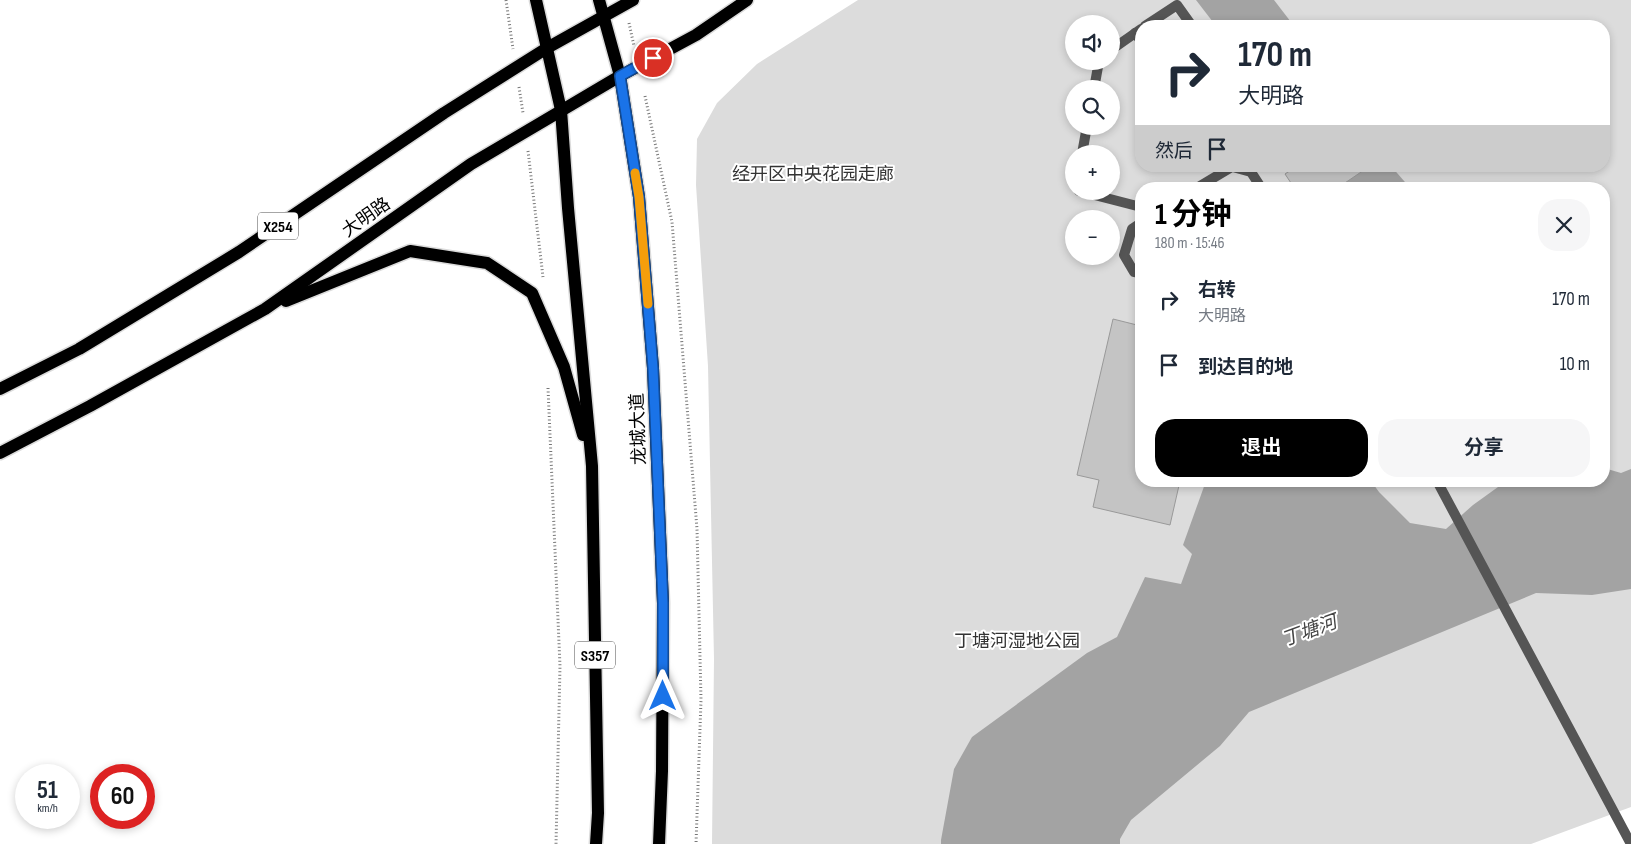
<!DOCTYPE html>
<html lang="zh">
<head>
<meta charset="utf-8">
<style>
	body { margin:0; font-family:"Sofia Sans Condensed","Noto Sans SC",sans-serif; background:#f6f6f7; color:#1f2937; height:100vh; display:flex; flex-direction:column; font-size:19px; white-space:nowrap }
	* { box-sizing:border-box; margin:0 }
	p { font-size:16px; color:#747a83 }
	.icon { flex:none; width:28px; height:28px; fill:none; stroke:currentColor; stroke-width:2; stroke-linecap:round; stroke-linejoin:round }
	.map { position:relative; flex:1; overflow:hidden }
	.drawer { position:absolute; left:1135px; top:182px; width:475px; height:305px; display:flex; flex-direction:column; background:#fff; border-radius:20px; box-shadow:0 2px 8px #0003 }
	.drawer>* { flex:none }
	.banner { position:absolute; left:1135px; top:20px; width:475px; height:152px; border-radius:20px; box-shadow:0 2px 8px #0003; background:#fff; color:#1f2937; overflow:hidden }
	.tools { position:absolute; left:1065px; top:15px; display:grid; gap:10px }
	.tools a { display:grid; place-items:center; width:55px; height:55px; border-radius:50%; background:#fff; box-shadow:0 2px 8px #0003; font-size:25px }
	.speed { position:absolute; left:15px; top:764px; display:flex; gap:10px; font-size:25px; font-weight:700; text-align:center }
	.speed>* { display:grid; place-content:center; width:65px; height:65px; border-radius:50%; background:#fff; box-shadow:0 2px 8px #0003; line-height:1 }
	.speed small { font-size:12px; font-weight:400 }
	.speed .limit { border:8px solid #d22; background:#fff; color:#111 }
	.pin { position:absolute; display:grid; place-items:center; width:42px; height:42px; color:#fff; margin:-21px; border:2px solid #fff; border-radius:50%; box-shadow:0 1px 5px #0007 }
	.me { position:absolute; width:55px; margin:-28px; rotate:0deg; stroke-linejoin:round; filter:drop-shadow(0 0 4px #0008) }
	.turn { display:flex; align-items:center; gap:18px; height:105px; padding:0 20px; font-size:22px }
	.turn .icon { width:65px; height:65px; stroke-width:2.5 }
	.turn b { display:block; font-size:35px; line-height:42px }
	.then { display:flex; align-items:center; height:48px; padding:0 20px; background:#0003; gap:10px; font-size:19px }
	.round { display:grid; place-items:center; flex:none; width:52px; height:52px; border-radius:20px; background:#f6f6f7 }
	.summary { display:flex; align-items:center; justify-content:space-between; height:85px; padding:0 20px }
	h1 { font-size:30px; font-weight:700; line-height:38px; color:#000 }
	.primary-button { display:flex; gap:10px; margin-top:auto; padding:10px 20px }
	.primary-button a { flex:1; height:58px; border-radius:20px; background:#000; color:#fff; font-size:20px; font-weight:700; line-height:58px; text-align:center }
	.primary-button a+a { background:#f6f6f7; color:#1f2937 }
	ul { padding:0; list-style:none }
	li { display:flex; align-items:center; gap:15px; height:65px; padding:0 20px }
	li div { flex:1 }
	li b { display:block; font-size:19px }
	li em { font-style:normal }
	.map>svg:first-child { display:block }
</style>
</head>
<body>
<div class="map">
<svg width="1631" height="844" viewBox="0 0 1631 844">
	<rect width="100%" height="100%" fill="#fff"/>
	<!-- green -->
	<path fill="#dcdcdc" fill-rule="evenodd" d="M858,0H1631V807L1531,844H712L714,659L708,366L696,185L697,139L717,103L757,64ZM1074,24H1111V61H1074ZM1141,26H1604V166H1141ZM1074,89H1111V126H1074ZM1074,154H1111V191H1074ZM1141,189H1604V481H1141ZM1074,219H1111V256H1074Z"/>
	<!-- water -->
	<g fill="#a3a3a3">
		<polygon points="1196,0 1274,0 1294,26 1216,26"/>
		<polygon points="1336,166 1391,166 1411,189 1351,189"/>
		<polygon points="1604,468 1621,473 1631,469 1631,589 1592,595 1536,593 1249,712 1220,746 1131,820 1120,839 1120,844 941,844 941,840 954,769 972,737 1087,653 1117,637 1145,577 1181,584 1192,554 1183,545 1206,481 1371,481 1379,492 1410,523 1446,529 1473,505 1498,487 1496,481 1604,481"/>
	</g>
	<!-- building -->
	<g fill="#c4c4c4" stroke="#999">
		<polygon points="1297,166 1370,166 1336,189 1295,189 1285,174"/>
		<polygon points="1113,319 1141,326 1141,481 1180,481 1170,525 1093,507 1099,480 1077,475"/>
	</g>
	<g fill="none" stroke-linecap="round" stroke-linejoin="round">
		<defs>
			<g id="primary">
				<polyline points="536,0 561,110 568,208 592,466 598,813 596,844"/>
				<polyline points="599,0 620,76 639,197 653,368 663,603 662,771 659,844"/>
				<polyline points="286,301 410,251 487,263 532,293 564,367 583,435"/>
				<polyline points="0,389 79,349 239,252 444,113 547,48 633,0"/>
				<polyline points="0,453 90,406 265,309 471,164 620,76 696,35 747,0"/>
			</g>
		</defs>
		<!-- primary casing -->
		<use href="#primary" stroke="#dbdbdb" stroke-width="15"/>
		<!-- path -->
		<g stroke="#777" stroke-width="3" stroke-dasharray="1 2.5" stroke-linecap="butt">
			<polyline points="506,0 513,49"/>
			<polyline points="629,23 634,46"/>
			<polyline points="519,87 523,113"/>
			<polyline points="645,96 672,222 697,529 701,700 696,844"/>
			<polyline points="528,151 543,277"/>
			<polyline points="548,388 560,666 556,844"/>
		</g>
		<!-- service -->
		<g stroke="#555" stroke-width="10">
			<polyline points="1145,26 1177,5 1192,26"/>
			<polyline points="1135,33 1141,41"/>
			<polyline points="1111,50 1141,29"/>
			<polyline points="1094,89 1099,61"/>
			<polyline points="1082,154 1087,126"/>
			<polyline points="1229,166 1251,172 1262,189"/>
			<polyline points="1195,189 1230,168"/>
			<polyline points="1079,191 1141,207"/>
			<polyline points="1141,223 1132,229 1124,255 1134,272 1141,273"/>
			<polyline points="1437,481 1631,844"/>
		</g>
		<!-- primary -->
		<use href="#primary" stroke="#000" stroke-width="12"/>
	</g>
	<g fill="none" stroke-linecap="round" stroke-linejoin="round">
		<defs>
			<polyline id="route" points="653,58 620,76 639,197 653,368 663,603 663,696"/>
		</defs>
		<!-- route casing -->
		<use href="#route" stroke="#114b97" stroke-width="12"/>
		<!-- route -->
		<use href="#route" stroke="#1a73e8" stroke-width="9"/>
		<!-- slow -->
		<polyline stroke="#f59e0b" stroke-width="9" points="635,173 639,197 648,304"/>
	</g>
	<g text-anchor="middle" stroke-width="4" stroke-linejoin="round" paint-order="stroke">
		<!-- shield labels -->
		<g fill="#fff" stroke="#4c4c4c" stroke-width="1">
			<rect x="258" y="212.5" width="40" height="27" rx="4"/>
			<rect x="575" y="641.5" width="40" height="27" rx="4"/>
		</g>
		<g font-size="16" font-weight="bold" fill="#000">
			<text x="278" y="232">X254</text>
			<text x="595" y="661">S357</text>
		</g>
		<!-- park labels -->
		<g font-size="18" fill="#333" stroke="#fff">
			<text x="813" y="180">经开区中央花园走廊</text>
			<text x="1017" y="647">丁塘河湿地公园</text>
		</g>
		<!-- street labels -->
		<g font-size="18" fill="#000" stroke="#fff">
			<text transform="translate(366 217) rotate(-35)" y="6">大明路</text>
			<text transform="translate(638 429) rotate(-92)" y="6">龙城大道</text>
		</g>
		<!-- water labels -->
		<g font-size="19" font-style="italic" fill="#444" stroke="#fff">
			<text transform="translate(1309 630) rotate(-20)" y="7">丁塘河</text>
		</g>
	</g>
</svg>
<div class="tools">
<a><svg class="icon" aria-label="sound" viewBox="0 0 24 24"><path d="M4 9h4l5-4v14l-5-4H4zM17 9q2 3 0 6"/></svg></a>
<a><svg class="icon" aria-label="search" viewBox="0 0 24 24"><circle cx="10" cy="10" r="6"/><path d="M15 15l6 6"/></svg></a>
<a>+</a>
<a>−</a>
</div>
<div class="speed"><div>51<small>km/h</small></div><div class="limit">60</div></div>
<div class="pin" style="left:653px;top:58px;background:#d93025"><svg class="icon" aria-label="arrive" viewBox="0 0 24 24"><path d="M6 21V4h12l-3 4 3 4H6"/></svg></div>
<svg class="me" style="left:663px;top:696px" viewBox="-20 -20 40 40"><path d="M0-17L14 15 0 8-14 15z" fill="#1a73e8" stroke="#fff" stroke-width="4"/></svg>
<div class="banner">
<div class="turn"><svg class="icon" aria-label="right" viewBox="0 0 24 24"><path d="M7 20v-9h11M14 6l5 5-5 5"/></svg><div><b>170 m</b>大明路</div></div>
<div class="then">然后<svg class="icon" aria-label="arrive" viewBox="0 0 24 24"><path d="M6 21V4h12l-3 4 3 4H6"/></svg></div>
</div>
<section class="drawer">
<div class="summary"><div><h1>1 分钟</h1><p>180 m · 15:46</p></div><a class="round"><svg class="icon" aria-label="close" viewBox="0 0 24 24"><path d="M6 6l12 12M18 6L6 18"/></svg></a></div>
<ul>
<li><svg class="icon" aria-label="right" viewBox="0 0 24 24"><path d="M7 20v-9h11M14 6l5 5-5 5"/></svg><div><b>右转</b><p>大明路</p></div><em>170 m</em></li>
<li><svg class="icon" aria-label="arrive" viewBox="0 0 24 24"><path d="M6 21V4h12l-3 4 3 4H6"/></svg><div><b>到达目的地</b></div><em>10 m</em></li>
</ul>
<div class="primary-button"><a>退出</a><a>分享</a></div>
</section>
</div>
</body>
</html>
